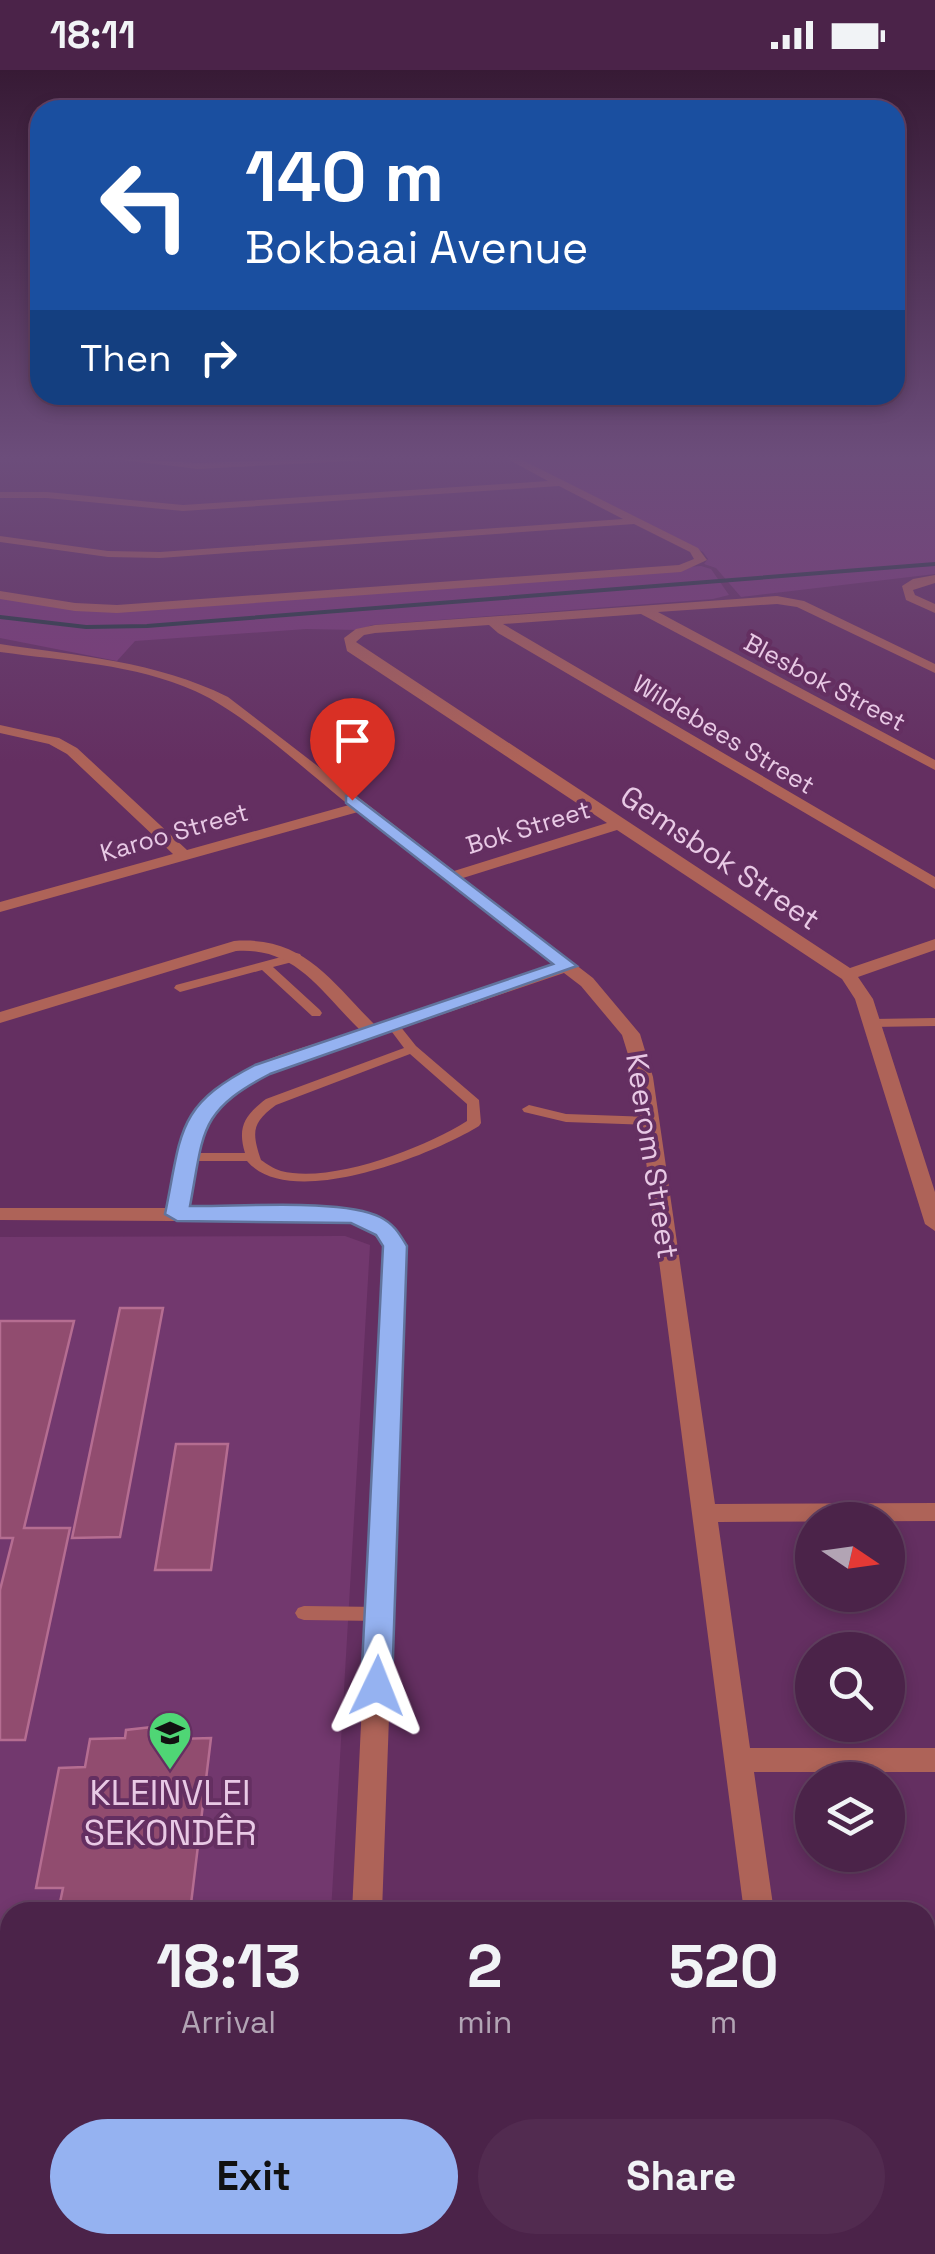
<!DOCTYPE html>
<html lang="en">
<head>
<meta charset="utf-8">
<style>
	body { margin:0; font-family:"Space Grotesk",sans-serif; background:#522b50; color:#f1f3f6; height:100vh; display:flex; flex-direction:column; font-size:38px; white-space:nowrap }
	* { box-sizing:border-box; margin:0 }
	p { font-size:32px; color:#b2a4b4 }
	.icon { flex:none; width:55px; height:55px; fill:none; stroke:currentColor; stroke-width:2; stroke-linecap:round; stroke-linejoin:round }
	.map { position:relative; flex:1; overflow:hidden }
	.panel { position:absolute; left:0px; top:1832px; width:935px; height:352px; display:flex; flex-direction:column; background:#4b2349; border-radius:30px 30px 0 0; box-shadow:0 5px 15px #0003,0 0 0 2px #624061 }
	.panel>* { flex:none }
	.guide { position:absolute; left:30px; top:30px; width:875px; height:305px; border-radius:30px; box-shadow:0 5px 15px #0003,0 0 0 2px #624061; background:#1a4fa0; color:#fff; overflow:hidden }
	.needle { width:65px; rotate:103deg }
	.buttons { position:absolute; left:795px; top:1432px; display:grid; gap:20px }
	.buttons a { display:grid; place-items:center; width:110px; height:110px; border-radius:50%; background:#4b2349; box-shadow:0 5px 15px #0003,0 0 0 2px #624061; font-size:50px }
	.pin { position:absolute; display:grid; place-items:center; width:85px; height:85px; color:#fff; margin:-102px -42px; border-radius:50% 50% 50% 0; rotate:-45deg; box-shadow:0 0 10px #0007 }
	.pin .icon { rotate:45deg }
	.me { position:absolute; width:110px; margin:-55px; rotate:2deg; stroke-linejoin:round; filter:drop-shadow(0 0 8px #0008) }
	.turn { display:flex; align-items:center; gap:35px; height:210px; padding:0 50px; font-size:45px }
	.turn .icon { width:130px; height:130px; stroke-width:2.5 }
	.turn b { display:block; font-size:70px; line-height:85px }
	.then { display:flex; align-items:center; height:95px; padding:0 50px; background:#0003; gap:20px; font-size:38px }
	.eta { display:flex; justify-content:space-evenly; align-items:center; height:170px; text-align:center }
	.eta b { font-size:60px; font-weight:600; line-height:70px }
	.cta { display:flex; gap:20px; margin-top:auto; padding:20px 50px }
	.cta a { flex:1; height:115px; border-radius:60px; background:#95b2f1; color:#111; font-size:40px; font-weight:600; line-height:115px; text-align:center }
	.cta a+a { background:#522b50; color:#f1f3f6 }
	.status { display:flex; justify-content:space-between; align-items:center; height:70px; padding:0 50px; background:#4b2349; direction:ltr }
	.status svg { height:28px; fill:currentColor }
	.map>svg:first-child { display:block }
</style>
</head>
<body>
<div class="status"><b>18:11</b><svg viewBox="0 0 49 12"><path d="M0 12V9h3v3zM5 12V6h3v6zM10 12V3h3v9zM15 12V0h3v12zM26 1h20v11H26zM47 4h2v5h-2z"/></svg></div>
<div class="map">
<svg width="935" height="2184" viewBox="0 0 935 2184">
	<rect width="100%" height="100%" fill="#642f61"/>
	<!-- built -->
	<polygon fill="#72386e" points="345,1166 370,1175 331,1842 10,1842 10,1969 0,1969 0,1167"/>
	<!-- green -->
	<g fill="#7c3a79">
		<polygon points="515,387 935,387 935,504 741,527 716,498 704,494 708,489 703,482"/>
		<polygon points="701,496 711,499 729,525 713,529 372,555 359,560 306,559 135,571 117,591 0,568 0,528 72,539"/>
	</g>
	<g fill="none" stroke-linecap="round" stroke-linejoin="round">
		<!-- stream -->
		<polyline stroke="#1f393d" stroke-width="4" points="0,547 86,557 147,556 935,494"/>
	</g>
	<!-- building -->
	<g fill="#914c6f" stroke="#b56d91" stroke-width="2.5">
		<polygon points="120,1238 163,1238 120,1467 72,1468"/>
		<polygon points="0,1251 74,1251 24,1458 70,1458 25,1670 0,1670 0,1520 13,1468 0,1468"/>
		<polygon points="176,1374 228,1374 211,1500 155,1500"/>
		<polygon points="152,1657 178,1660 177,1669 211,1668 190,1842 58,1842 63,1818 36,1818 59,1698 85,1697 90,1669 125,1668 126,1660"/>
	</g>
	<g fill="none" stroke-linecap="round" stroke-linejoin="round">
		<!-- lane -->
		<g fill="#ae6358" fill-rule="evenodd">
			<polygon points="296,883 300,884 302,887 300,890 273,897 320,940 322,943 320,946 312,946 262,900 180,922 174,918 176,915"/>
			<polygon points="935,948 935,956 872,957 866,953 872,949"/>
			<path d="M392,950L396,951L416,976L479,1030L481,1053L479,1056C432,1085 290,1142 247,1091H188L181,1087L188,1083H245C237,1057 245,1045 266,1029L404,978L386,954ZM410,984L467,1034V1051C424,1078 332,1114 281,1101C274,1099 267,1094 261,1090C252,1063 251,1053 276,1035Z"/>
			<polygon points="529,1035 566,1044 651,1047 658,1051 651,1055 566,1052 524,1042 522,1039"/>
			<polygon points="304,1536 380,1537 386,1539 389,1544 386,1549 380,1551 304,1550 298,1548 295,1543 298,1538"/>
		</g>
		<!-- street -->
		<g fill="#ae6358" fill-rule="evenodd">
			<polygon points="97,387 198,393 374,387 369,390 198,399"/>
			<polygon points="504,387 516,387 698,478 707,490 681,502 117,543 75,541 0,529 0,521 75,533 117,535 679,495 694,489 690,482 634,454 160,488 108,487 0,472 0,466 108,481 160,482 623,449 559,416 183,441 47,428 0,428 0,422 47,422 183,435 548,411"/>
			<polygon points="935,505 935,513 913,520 915,525 935,534 935,543 906,530 902,516 913,509"/>
			<path d="M777,526L804,531L935,594V603L797,537L777,534L658,542L935,690V700L641,544L503,554L935,807V819L498,563L489,555L375,563L364,565L356,572L850,898L935,869V880L858,907L873,929L935,1122V1161L925,1154L855,929L842,909L617,760L463,808L593,908L640,964L653,1007L715,1434L935,1433V1451L718,1452L750,1678H935V1702H754L774,1842H744L635,1007L622,965L581,916L564,903L270,1003C199,1040 201,1066 188,1139L351,1140L384,1151L406,1175L382,1842H352L384,1175L369,1160L351,1152L0,1150V1138H168C173,1111 175,1080 187,1055C217,993 301,980 360,960C320,921 296,877 236,881L0,953V942L234,871C304,866 330,910 375,955L554,895L358,742L0,842V832L173,784L67,684L49,674L0,663V655L59,668L77,678L187,780L349,735C305,700 244,643 195,621C135,594 65,591 0,582V574C78,586 156,591 228,627L454,801L607,753L347,581L344,568L356,559L375,555Z"/>
			<rect x="0" y="1991" width="10" height="32"/>
			<rect x="925" y="2003" width="10" height="32"/>
			<polygon points="338,2175 372,2175 373,2184 337,2184"/>
			<polygon points="787,2175 821,2175 824,2184 788,2184"/>
		</g>
	</g>
	<!-- sky -->
	<linearGradient id="sky" x2="0" y2="1"><stop stop-color="#371a35"/><stop offset="0.56" stop-color="#6c4d7b"/><stop offset="1" stop-color="#6c4d7b" stop-opacity="0"/></linearGradient>
	<rect width="935" height="692" fill="url(#sky)"/>
	<!-- route -->
	<path fill="#95b2f1" stroke="#61749d" stroke-width="2.5" d="M352,724L577,896L270,1004C198,1041 204,1062 190,1136C235,1137 344,1128 380,1147C394,1154 399,1163 407,1176L392,1616L388,1625L377,1629L366,1625L361,1616L383,1176L376,1165L351,1153L177,1151L165,1144C182,1062 175,1036 255,995L553,894L346,733V726Z"/>
	<!-- icons -->
	<defs>
		<symbol id="school-pin" viewBox="-11 -11 22 30"><path d="M0 17L-7.5 6A9.5 9.5 0 1 1 7.5 6Z" fill="#4fd675" stroke="#642f61"/><path d="M0-5L7-2L0 1L-7-2ZM-4 1L0 2.5L4 1V4Q0 6-4 4Z" fill="#111"/></symbol>
	</defs>
	<g fill-rule="evenodd">
		<use href="#school-pin" x="145" y="1638" width="50" height="68"/>
	</g>
	<g text-anchor="middle" stroke-width="8" stroke-linejoin="round" paint-order="stroke">
		<!-- far-street labels -->
		<g font-size="25" fill="#e8c9e5" stroke="#642f61">
			<text transform="translate(825 612) rotate(28)" y="9">Blesbok Street</text>
			<text transform="translate(724 664) rotate(31)" y="9">Wildebees Street</text>
			<text transform="translate(528 757) rotate(-17)" y="9">Bok Street</text>
			<text transform="translate(174 762) rotate(-16)" y="9">Karoo Street</text>
		</g>
		<!-- street labels -->
		<g font-size="30" fill="#e8c9e5" stroke="#642f61">
			<text transform="translate(720 788) rotate(34)" y="10">Gemsbok Street</text>
			<text transform="translate(652 1086) rotate(81)" y="10">Keerom Street</text>
		</g>
		<!-- near-poi labels -->
		<g font-size="35" fill="#e8c9e5" stroke="#642f61">
			<text x="170" y="1735">KLEINVLEI<tspan x="170" dy="40">SEKONDÊR</tspan></text>
		</g>
	</g>
</svg>
<div class="buttons">
<a><svg class="needle" viewBox="-14 -14 28 28"><path d="M0-13l5 13h-10z" fill="#e53935"/><path d="M0 13l5-13h-10z" fill="#b2a4b4"/></svg></a>
<a><svg class="icon" aria-label="search" viewBox="0 0 24 24"><circle cx="10" cy="10" r="6"/><path d="M15 15l6 6"/></svg></a>
<a><svg class="icon" aria-label="layers" viewBox="0 0 24 24"><path d="M12 4l9 5-9 5-9-5zM3 14l9 5 9-5"/></svg></a>
</div>
<div class="pin" style="left:352px;top:730px;background:#d93025"><svg class="icon" aria-label="arrive" viewBox="0 0 24 24"><path d="M6 21V4h12l-3 4 3 4H6"/></svg></div>
<svg class="me" style="left:377px;top:1616px" viewBox="-20 -20 40 40"><path d="M0-17L14 15 0 8-14 15z" fill="#95b2f1" stroke="#fff" stroke-width="4"/></svg>
<div class="guide">
<div class="turn"><svg class="icon" aria-label="left" viewBox="0 0 24 24"><path d="M17 20v-9H6M10 6l-5 5 5 5"/></svg><div><b>140 m</b>Bokbaai Avenue</div></div>
<div class="then">Then<svg class="icon" aria-label="right" viewBox="0 0 24 24"><path d="M7 20v-9h11M14 6l5 5-5 5"/></svg></div>
</div>
<section class="panel">
<div class="eta">
<div><b>18:13</b><p>Arrival</p></div>
<div><b>2</b><p>min</p></div>
<div><b>520</b><p>m</p></div>
</div>
<div class="cta"><a>Exit</a><a>Share</a></div>
</section>
</div>
</body>
</html>
